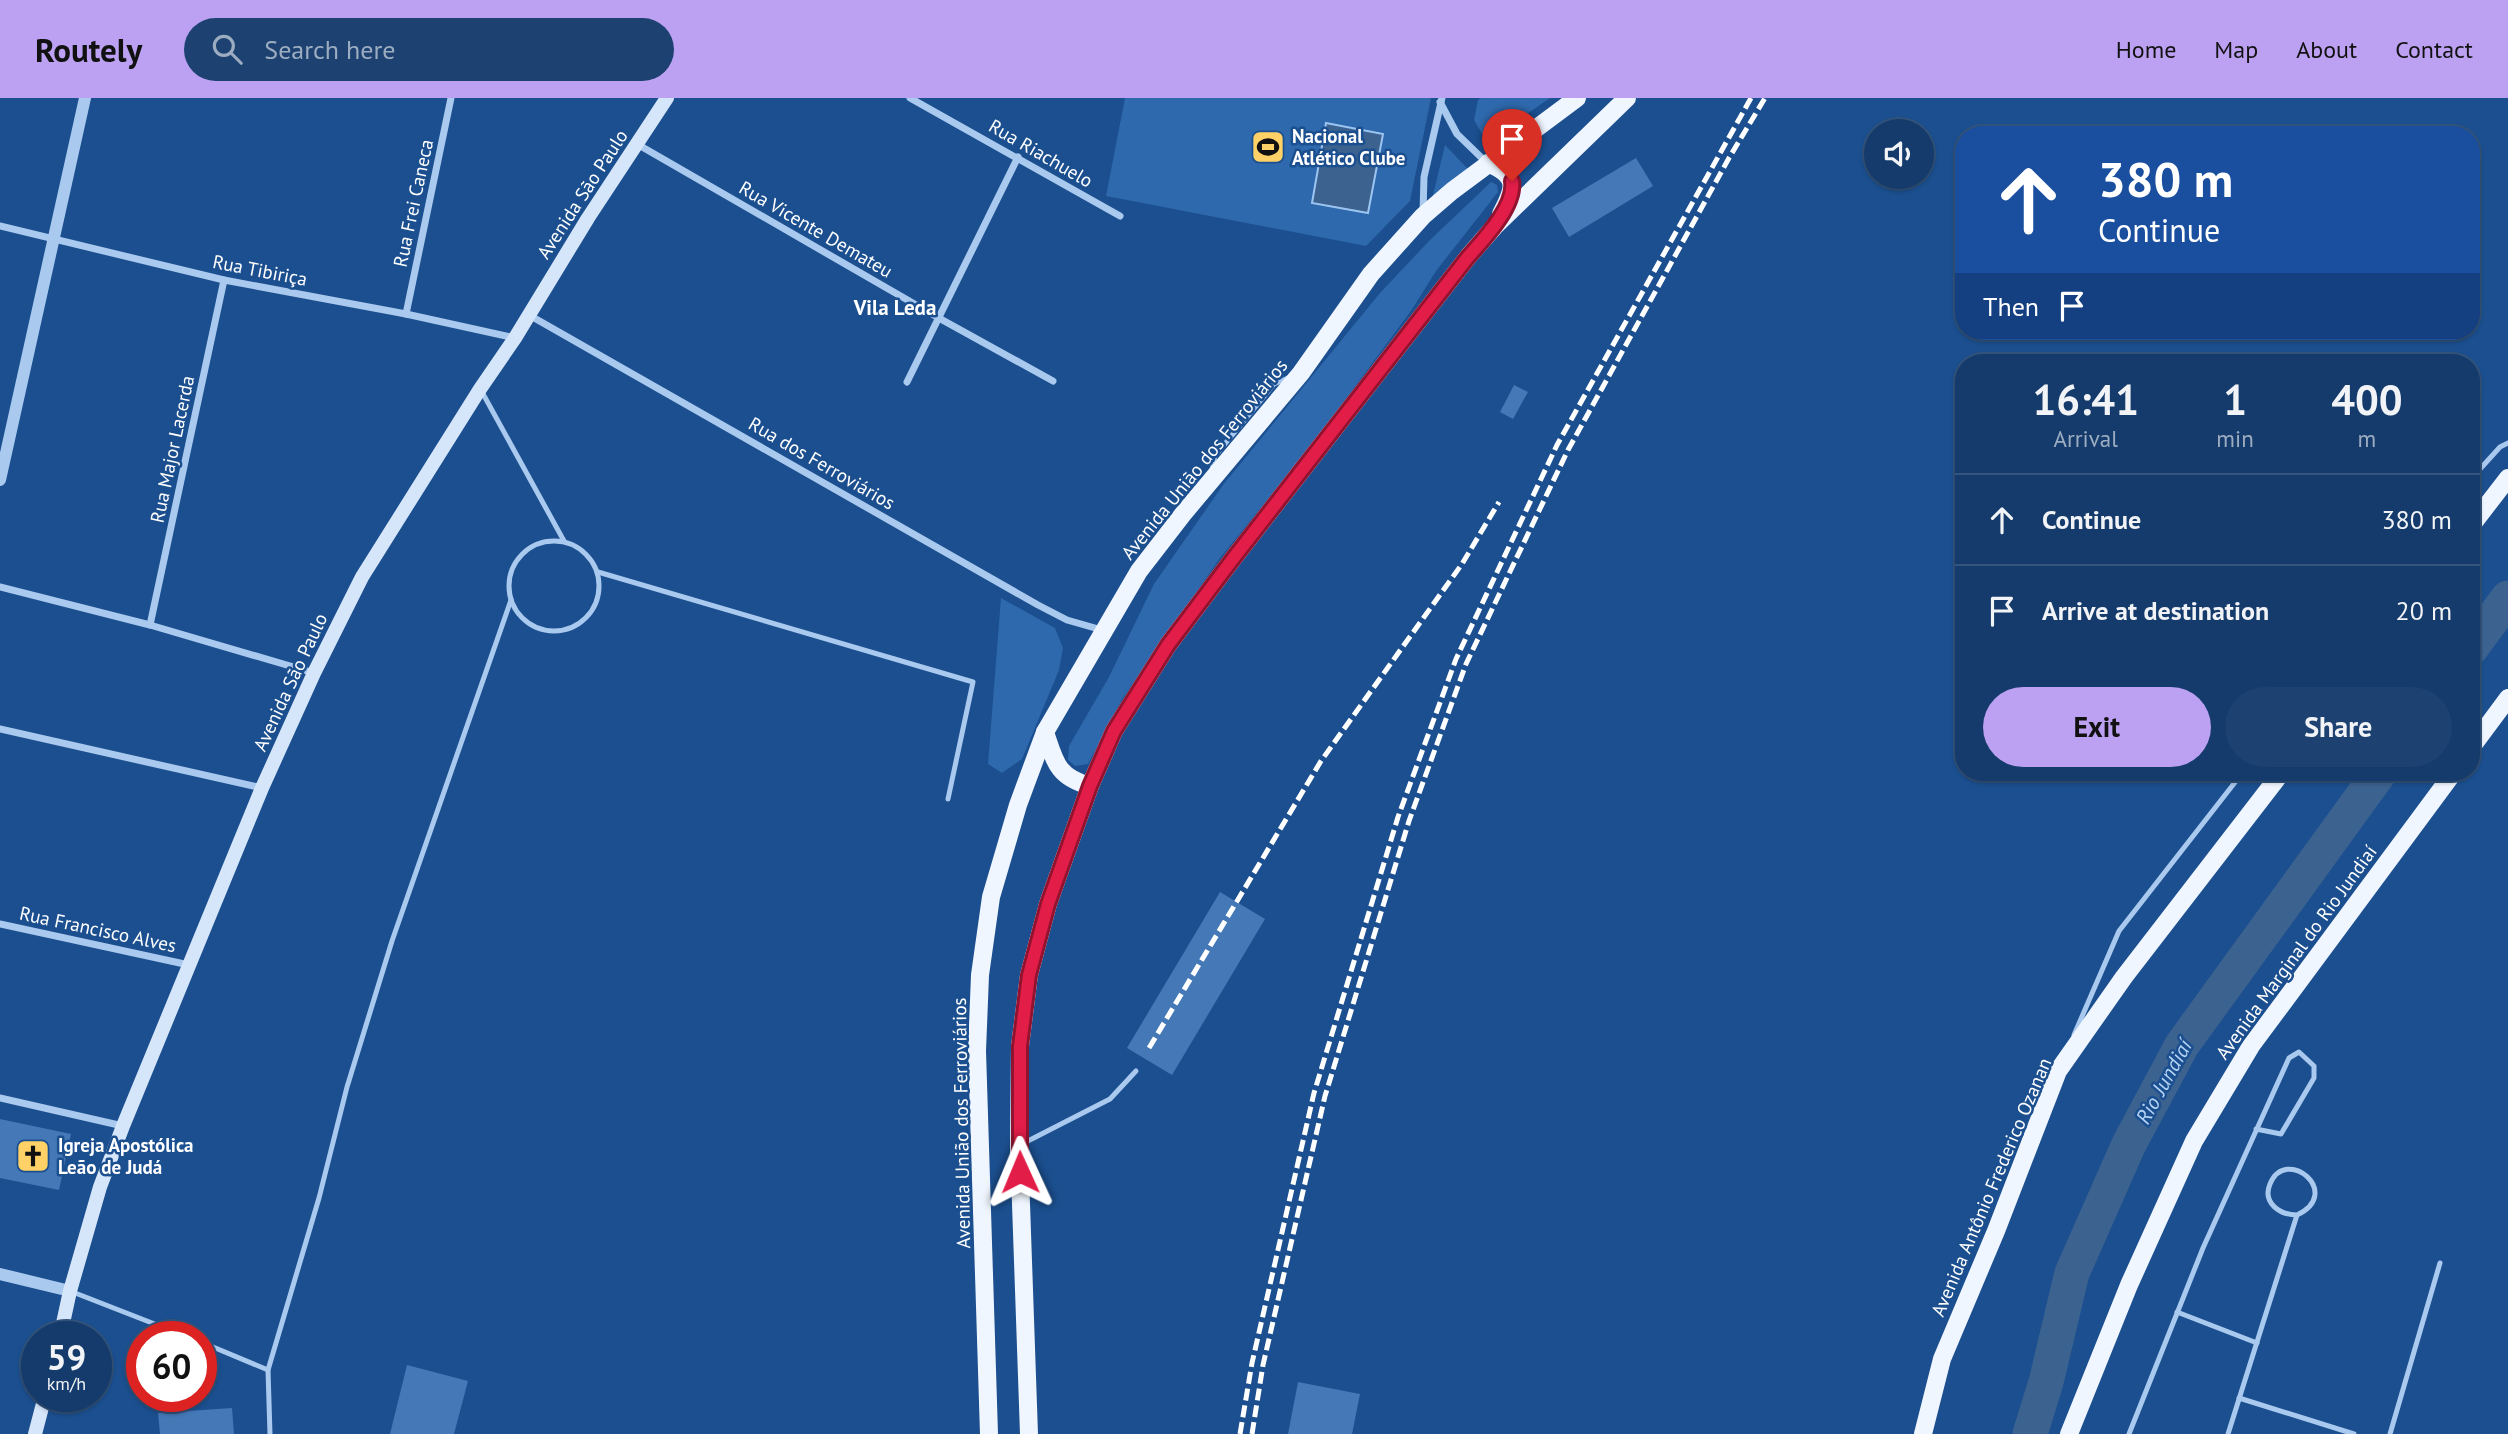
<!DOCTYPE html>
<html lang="en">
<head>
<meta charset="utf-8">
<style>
	body { margin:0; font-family:"PT Sans",sans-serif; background:#1d4271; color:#f1f3f6; height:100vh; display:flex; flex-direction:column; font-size:26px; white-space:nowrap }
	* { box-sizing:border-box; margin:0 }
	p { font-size:23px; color:#9dadc1 }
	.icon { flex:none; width:38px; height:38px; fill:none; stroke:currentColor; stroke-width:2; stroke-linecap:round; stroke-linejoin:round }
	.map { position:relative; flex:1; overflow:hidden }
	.drawer { position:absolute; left:1955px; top:256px; width:525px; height:427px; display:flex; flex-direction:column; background:#143b6b; border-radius:28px; box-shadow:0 2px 5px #0004,0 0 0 2px #33557e }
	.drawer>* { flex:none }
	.top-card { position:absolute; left:1955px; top:28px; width:525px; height:214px; border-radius:28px; box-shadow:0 2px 5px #0004,0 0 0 2px #33557e; background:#1a4fa0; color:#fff; overflow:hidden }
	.controls { position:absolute; left:1864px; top:21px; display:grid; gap:14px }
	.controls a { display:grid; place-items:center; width:70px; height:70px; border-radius:50%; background:#143b6b; box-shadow:0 2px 5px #0004,0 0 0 2px #33557e; font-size:35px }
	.speed { position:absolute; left:21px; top:1223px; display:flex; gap:14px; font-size:35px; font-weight:700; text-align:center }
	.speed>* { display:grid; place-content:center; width:91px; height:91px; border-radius:50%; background:#143b6b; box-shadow:0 2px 5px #0004,0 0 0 2px #33557e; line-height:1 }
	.speed small { font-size:18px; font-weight:400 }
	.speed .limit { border:10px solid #d22; background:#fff; color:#111 }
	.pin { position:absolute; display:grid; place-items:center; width:60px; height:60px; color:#fff; margin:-72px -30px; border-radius:50% 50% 50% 0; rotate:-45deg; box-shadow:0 0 7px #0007 }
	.pin .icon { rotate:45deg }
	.me { position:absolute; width:77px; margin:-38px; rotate:359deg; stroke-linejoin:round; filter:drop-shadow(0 0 5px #0008) }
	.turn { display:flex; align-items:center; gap:24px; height:147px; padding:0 28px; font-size:32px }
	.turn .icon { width:91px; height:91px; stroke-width:2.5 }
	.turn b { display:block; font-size:49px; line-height:60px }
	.then { display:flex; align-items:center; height:66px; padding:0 28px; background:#0003; gap:14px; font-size:26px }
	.eta { display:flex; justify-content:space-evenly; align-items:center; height:119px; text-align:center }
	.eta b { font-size:42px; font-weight:800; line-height:49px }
	.cta { display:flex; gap:14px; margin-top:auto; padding:14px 28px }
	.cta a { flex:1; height:80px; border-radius:42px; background:#bca0f2; color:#111; font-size:28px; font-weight:800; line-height:80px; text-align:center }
	.cta a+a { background:#1d4271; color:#f1f3f6 }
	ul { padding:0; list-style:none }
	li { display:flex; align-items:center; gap:21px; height:91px; padding:0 28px; border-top:2px solid #33557e }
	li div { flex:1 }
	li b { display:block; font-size:26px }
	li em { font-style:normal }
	header { display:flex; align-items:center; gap:42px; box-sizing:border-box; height:98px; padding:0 35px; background:#bca0f2; color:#111 }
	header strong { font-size:33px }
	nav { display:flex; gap:38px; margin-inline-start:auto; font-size:24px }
	.search { width:490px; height:63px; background:#1d4271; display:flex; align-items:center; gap:18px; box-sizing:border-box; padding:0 24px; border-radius:38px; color:#9dadc1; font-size:26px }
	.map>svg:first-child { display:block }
</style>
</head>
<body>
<header>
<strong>Routely</strong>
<div class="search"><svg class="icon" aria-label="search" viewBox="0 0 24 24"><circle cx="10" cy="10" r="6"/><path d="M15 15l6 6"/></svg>Search here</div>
<nav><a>Home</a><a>Map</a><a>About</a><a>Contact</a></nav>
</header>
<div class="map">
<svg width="2508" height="1336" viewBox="0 0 2508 1336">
	<rect width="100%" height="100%" fill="#1b4f8f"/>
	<!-- green -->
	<g fill="#2e69ad">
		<polygon points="1125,0 1431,0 1410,103 1366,148 1106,98"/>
		<polygon points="1481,0 1550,0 1495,38 1482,36 1474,22 1478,2"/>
		<polygon points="1445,47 1468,71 1434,100 1433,97"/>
		<polygon points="1491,84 1497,87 1498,94 1436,173 1411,213 1313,345 1220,460 1122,601 1088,666 1075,668 1068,662 1069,648 1109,579 1154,486 1223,387 1380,195 1430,142"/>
		<polygon points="1001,500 1055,530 1063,550 1059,572 1022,661 1002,675 988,666"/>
	</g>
	<!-- water -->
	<polygon fill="#3c6290" stroke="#9cc4f0" stroke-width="2" points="1326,25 1383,36 1368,115 1312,105"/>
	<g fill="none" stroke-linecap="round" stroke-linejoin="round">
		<!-- river -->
		<g stroke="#3c6290" stroke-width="35">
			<polyline points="2471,550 2508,500"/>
			<polyline points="2030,1336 2046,1284 2072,1175 2129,1046 2182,947 2380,674"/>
		</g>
	</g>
	<!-- building -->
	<g fill="#4478b7">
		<polygon points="1636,60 1653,88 1569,139 1552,110"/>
		<polygon points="1514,287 1528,294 1513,321 1500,314"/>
		<polygon points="1220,794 1265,821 1172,977 1127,950"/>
		<polygon points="0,1021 71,1036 59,1092 0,1080"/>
		<polygon points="407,1267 468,1283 454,1336 390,1336"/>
		<polygon points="1298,1284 1360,1296 1352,1336 1288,1336"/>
		<polygon points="232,1310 234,1336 160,1336 158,1315"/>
	</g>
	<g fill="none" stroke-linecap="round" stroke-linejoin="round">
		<!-- service -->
		<g stroke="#a9c9ee" stroke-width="5">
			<polyline points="482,294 564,443"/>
			<polyline points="1212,372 1215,358 1274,286 1288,280"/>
			<polyline points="2471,381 2500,349 2508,345"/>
			<circle cx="554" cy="488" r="45"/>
			<polyline points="598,474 973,584 948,701"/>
			<polyline points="2074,937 2119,833 2243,674"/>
			<polyline points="1022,1046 1110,1001 1136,973"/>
			<polyline points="70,1193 188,1239"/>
			<polyline points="2177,1214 2257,1245"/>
			<polyline points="201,1244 268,1272"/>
			<polyline points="2239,1300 2354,1336"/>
			<polyline points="270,1336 268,1272 319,1100 347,989 392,843 511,502"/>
			<polyline points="2129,1336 2203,1150 2289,960 2299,954 2314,968 2314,980 2281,1036 2256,1031"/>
			<path d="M2228,1336L2297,1117C2344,1095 2286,1047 2270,1086C2262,1105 2280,1117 2297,1117"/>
			<polyline points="2390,1336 2440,1165"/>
		</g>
		<!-- minor -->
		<g stroke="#a9c9ee" stroke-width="7">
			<polyline points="910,0 1120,118"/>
			<polyline points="1440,4 1457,36 1487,65"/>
			<polyline points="637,46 937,219 1053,283"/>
			<polyline points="1423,114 1424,79 1442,0"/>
			<polyline points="0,128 224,182 406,216 515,240"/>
			<polyline points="406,216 451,0"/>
			<polyline points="529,217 1038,507 1067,522 1102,532"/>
			<polyline points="907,284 1018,59"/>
			<polyline points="0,489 150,527 314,575"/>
			<polyline points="150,527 224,182"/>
			<polyline points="0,631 262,690"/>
			<polyline points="0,826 189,867"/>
			<polyline points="0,1000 123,1028"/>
		</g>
		<!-- tertiary -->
		<g stroke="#a9c9ee" stroke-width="12">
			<polyline points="0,382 85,0"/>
			<polyline points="0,1176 70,1193"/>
		</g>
		<!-- secondary -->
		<g stroke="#d6e6fa" stroke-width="14">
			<polyline points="60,1239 70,1193 100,1089 123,1028 262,690 314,575 362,479 480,291 515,240 588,120 667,0"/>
			<polyline points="35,1336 45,1298"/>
		</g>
		<!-- primary -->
		<g stroke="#f0f6ff" stroke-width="18">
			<path d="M1488,65C1519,79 1515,89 1501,116"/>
			<polyline points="2471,428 2508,380"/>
			<path d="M1045,634C1055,664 1057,679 1090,688"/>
			<polyline points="2471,650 2508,600"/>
			<polyline points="989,1336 977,953 980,877 991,799 1018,707 1045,634 1139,473 1183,416 1301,275 1371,176 1423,118 1452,93 1577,0"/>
			<polyline points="1029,1336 1019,1048 1020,948 1029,877 1048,806 1090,688 1114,633 1168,547 1232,462 1468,159 1495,128 1627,0"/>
			<polyline points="1923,1336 1942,1261 1996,1133 2058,973 2124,879 2282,674"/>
			<polyline points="2069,1336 2129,1187 2194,1043 2251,948 2454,674"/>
		</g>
		<!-- rail -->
		<g stroke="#fff" stroke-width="5" stroke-dasharray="12 5" stroke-linecap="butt">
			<polyline points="1149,950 1321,663 1462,466 1499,404"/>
			<polyline points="1240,1336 1252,1265 1314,995 1398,719 1456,561 1557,347 1751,0"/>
			<polyline points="1252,1336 1263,1267 1325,998 1409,723 1466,566 1568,352 1729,60 1765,0"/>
		</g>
	</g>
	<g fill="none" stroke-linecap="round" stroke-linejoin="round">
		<defs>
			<path id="route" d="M1020,1074V948L1029,877L1048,806L1090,688L1114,633L1168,547L1232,462L1468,159C1483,142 1516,108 1512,83"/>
		</defs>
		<!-- route casing -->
		<use href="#route" stroke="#92132f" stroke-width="18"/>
		<!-- route -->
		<use href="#route" stroke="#e11d48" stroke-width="12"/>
	</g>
	<!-- icons -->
	<defs>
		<symbol id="stadium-square" viewBox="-11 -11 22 22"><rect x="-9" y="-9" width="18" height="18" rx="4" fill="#ffd166" stroke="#1b4f8f"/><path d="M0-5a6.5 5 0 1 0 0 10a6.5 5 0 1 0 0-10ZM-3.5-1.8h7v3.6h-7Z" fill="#111"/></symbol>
		<symbol id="church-square" viewBox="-11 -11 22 22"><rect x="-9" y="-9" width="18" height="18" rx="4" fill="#ffd166" stroke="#1b4f8f"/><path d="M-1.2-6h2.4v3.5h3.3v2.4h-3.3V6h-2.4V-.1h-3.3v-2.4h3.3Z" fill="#111"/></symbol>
	</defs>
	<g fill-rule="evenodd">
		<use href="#stadium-square" x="1249" y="30" width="38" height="38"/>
		<use href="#church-square" x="14" y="1039" width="38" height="38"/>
	</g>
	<g text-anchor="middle" stroke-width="5" stroke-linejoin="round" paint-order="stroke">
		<!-- poi labels -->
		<g font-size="19" font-weight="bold" fill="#fff" stroke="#1b4f8f" text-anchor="start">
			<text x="1292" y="45">Nacional<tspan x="1292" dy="22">Atlético Clube</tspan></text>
			<text x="58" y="1054">Igreja Apostólica<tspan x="58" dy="22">Leão de Judá</tspan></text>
		</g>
		<!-- street labels -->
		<g font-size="19" fill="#fff" stroke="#1b4f8f">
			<text transform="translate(1041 55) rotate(30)" y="7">Rua Riachuelo</text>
			<text transform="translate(582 96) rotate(-57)" y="7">Avenida São Paulo</text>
			<text transform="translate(413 105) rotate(-78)" y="7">Rua Frei Caneca</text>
			<text transform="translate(816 131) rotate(30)" y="7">Rua Vicente Demateu</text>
			<text transform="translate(260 172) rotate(11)" y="7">Rua Tibiriça</text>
			<text transform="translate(172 351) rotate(-78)" y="7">Rua Major Lacerda</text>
			<text transform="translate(1204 361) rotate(-51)" y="7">Avenida União dos Ferroviários</text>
			<text transform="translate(822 365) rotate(30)" y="7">Rua dos Ferroviários</text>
			<text transform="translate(290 584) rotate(-65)" y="7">Avenida São Paulo</text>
			<text transform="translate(98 831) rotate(12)" y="7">Rua Francisco Alves</text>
			<text transform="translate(2296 854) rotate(-54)" y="7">Avenida Marginal do Rio Jundiaí</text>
			<text transform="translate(961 1025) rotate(-91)" y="7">Avenida União dos Ferroviários</text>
			<text transform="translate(1991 1089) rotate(-67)" y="7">Avenida Antônio Frederico Ozanan</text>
		</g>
		<!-- neighbourhood labels -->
		<g font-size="21" font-weight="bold" fill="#fff" stroke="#1b4f8f">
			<text x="895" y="217">Vila Leda</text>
		</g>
		<!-- water labels -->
		<g font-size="21" font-style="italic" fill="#b5d3f5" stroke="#1b4f8f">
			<text transform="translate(2164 984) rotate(-61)" y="7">Rio Jundiaí</text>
		</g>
	</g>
</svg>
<div class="controls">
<a><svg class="icon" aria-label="sound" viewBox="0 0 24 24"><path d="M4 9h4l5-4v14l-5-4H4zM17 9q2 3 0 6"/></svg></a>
</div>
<div class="speed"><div>59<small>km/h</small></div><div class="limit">60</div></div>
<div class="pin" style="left:1512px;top:83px;background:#d93025"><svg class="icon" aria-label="arrive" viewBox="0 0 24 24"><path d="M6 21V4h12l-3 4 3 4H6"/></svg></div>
<svg class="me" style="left:1020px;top:1074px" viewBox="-20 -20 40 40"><path d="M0-17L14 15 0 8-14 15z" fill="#e11d48" stroke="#fff" stroke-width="4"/></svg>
<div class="top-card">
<div class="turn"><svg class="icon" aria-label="ahead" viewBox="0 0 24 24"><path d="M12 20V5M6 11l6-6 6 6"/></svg><div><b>380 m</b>Continue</div></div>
<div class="then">Then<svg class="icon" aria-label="arrive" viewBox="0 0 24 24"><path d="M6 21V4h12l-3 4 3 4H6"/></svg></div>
</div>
<section class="drawer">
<div class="eta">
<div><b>16:41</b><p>Arrival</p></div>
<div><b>1</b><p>min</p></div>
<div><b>400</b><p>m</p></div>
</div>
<ul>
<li><svg class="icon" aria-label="ahead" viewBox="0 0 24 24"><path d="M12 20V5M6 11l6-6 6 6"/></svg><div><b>Continue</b></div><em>380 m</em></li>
<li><svg class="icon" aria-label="arrive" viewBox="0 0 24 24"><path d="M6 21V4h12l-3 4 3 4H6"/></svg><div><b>Arrive at destination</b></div><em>20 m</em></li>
</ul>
<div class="cta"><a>Exit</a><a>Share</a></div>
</section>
</div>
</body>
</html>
